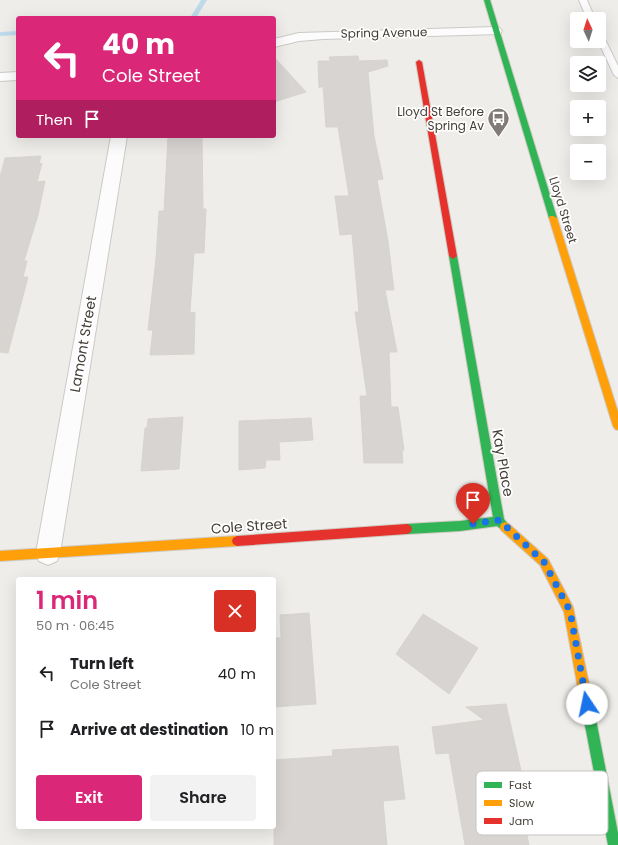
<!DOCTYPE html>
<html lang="en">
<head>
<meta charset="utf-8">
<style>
	body { margin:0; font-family:Poppins,sans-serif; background:#f2f2f2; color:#202124; height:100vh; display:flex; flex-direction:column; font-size:15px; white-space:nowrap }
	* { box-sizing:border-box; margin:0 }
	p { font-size:13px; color:#757577 }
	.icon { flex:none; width:22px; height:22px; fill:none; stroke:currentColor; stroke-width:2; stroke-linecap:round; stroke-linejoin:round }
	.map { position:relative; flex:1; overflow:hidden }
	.sheet { position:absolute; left:16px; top:577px; width:260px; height:252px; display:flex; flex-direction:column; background:#fff; border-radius:4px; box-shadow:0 4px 16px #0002 }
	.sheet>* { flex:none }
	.guide { position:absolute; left:16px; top:16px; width:260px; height:122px; border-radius:4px; box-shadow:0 4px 16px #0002; background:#db2777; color:#fff; overflow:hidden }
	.needle { width:26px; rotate:356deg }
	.tools { position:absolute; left:570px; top:12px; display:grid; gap:8px }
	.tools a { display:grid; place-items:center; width:36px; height:36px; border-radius:4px; background:#fff; box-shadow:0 4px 16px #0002; font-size:20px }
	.pin { position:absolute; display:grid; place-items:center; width:34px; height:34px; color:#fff; margin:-41px -17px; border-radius:50% 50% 50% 0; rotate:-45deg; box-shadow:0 0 4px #0007 }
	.pin .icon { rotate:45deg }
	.me { position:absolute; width:44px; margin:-22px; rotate:349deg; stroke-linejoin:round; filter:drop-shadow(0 0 3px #0008) }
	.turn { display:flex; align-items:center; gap:14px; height:84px; padding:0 20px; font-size:18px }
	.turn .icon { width:52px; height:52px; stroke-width:2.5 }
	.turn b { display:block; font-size:28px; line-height:34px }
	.then { display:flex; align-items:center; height:38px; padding:0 20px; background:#0003; gap:8px; font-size:15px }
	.round { display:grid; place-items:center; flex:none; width:42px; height:42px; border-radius:4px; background:#f2f2f2 }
	.summary { display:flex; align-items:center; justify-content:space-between; height:68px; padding:0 20px }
	h1 { font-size:24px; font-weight:600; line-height:30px; color:#db2777 }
	.cta { display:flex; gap:8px; margin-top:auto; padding:8px 20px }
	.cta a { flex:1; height:46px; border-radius:4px; background:#db2777; color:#fff; font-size:16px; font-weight:600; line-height:46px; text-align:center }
	.cta a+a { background:#f2f2f2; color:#202124 }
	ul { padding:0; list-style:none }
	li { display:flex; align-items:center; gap:12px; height:56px; padding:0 20px }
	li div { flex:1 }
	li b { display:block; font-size:15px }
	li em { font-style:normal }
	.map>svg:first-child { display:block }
</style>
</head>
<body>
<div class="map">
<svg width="618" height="845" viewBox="0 0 618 845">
	<rect width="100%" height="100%" fill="#efedea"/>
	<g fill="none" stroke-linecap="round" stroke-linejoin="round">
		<!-- stream -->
		<g fill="#bddbeb" fill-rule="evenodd">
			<polygon points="201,0 207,0 196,18 190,18"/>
			<polygon points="18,31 18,35 0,36 0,32"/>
		</g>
	</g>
	<!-- building -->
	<g fill="#d7d4d1" stroke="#d7d4d0">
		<polygon points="358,56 359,61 387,60 388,66 368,72 374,136 383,179 377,180 388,241 394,290 385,290 397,352 389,352 391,407 398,407 404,450 402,450 403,463 364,463 360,396 367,396 355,312 359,312 352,234 340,235 335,196 349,196 338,127 326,127 323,86 319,88 318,61 330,61 329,57"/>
		<polygon points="274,57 306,92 274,102"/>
		<polygon points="168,136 202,136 203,209 206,209 204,253 194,253 190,313 195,312 194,354 150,355 153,330 148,330 156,259 159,211 164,211"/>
		<polygon points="41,156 39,164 42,163 37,182 45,181 38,215 24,261 27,261 23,277 28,277 8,353 0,352 0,177 5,158"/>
		<polygon points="183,417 179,469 141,471 145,428 147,428 148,419"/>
		<polygon points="311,418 313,440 279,442 280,460 266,460 265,468 239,470 239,421"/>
		<polygon points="309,613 316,704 274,707 274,638 281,638 280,615"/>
		<polygon points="423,614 478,648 449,694 396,654"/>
		<polygon points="506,704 529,806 521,806 529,845 465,845 449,753 436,754 432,727 484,720 466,707"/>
		<polygon points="398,746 405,799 383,801 387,845 274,845 274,760 333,756 332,750"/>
	</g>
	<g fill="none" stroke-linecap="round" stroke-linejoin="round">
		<defs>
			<g id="lane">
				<polygon points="579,0 587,0 595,19 587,19"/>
				<polygon points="599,33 603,35 618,66 618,78 614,75 598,41"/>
			</g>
			<g id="street">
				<polygon points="495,27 500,28 502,31 500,34 323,39 299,41 274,47 274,39 299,33"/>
				<polygon points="18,72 18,80 0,81 0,73"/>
				<polygon points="111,136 127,136 60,553 57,561 48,565 39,561 36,553"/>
			</g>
			<g id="fast">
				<polygon points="484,0 490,0 557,218 556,220 553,220 549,218"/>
				<polygon points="453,253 457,256 504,519 510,527 509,530 505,532 497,526 460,531 407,534 403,532 402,529 403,526 407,524 460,521 493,517 449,256"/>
				<polygon points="585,688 589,690 591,694 618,833 618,845 608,845 579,694 581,690"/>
			</g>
			<g id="slow">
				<polygon points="550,216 553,216 557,218 618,412 618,430 615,429 613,426 549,218"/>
				<polygon points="505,522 509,524 548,559 573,607 591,694 589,698 585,700 581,698 579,694 564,612 540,565 501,530 500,527 501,524"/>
				<polygon points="237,536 241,538 242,541 241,544 237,546 0,561 0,551"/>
			</g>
			<g id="jam">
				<polygon points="419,60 422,62 457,256 453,259 449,256 416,62"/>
				<polygon points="407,524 411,526 412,529 411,532 407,534 237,546 233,544 232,541 233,538 237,536"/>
			</g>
		</defs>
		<!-- lane casing -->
		<use href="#lane" stroke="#ccc9c6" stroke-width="2"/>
		<!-- street casing -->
		<use href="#street" stroke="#ccc9c6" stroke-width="2"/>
		<!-- fast casing -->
		<use href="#fast" stroke="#cecac1" stroke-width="2"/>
		<!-- slow casing -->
		<use href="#slow" stroke="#cecac1" stroke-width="2"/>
		<!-- jam casing -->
		<use href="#jam" stroke="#cecac1" stroke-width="2"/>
		<!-- lane -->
		<use href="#lane" fill="#fdfcfc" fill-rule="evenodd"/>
		<!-- street -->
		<use href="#street" fill="#fdfcfc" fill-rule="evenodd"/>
		<!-- fast -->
		<use href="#fast" fill="#30b455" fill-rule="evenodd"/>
		<!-- slow -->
		<use href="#slow" fill="#ff9f0a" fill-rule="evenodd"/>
		<!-- jam -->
		<use href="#jam" fill="#e5322d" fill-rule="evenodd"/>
	</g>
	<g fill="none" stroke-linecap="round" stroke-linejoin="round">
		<!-- route -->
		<polyline stroke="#1a73e8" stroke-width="7" stroke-dasharray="0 12.6" points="473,524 499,520 544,562 570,611 587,704"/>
	</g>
	<!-- icons -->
	<defs>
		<symbol id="bus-pin" viewBox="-11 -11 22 30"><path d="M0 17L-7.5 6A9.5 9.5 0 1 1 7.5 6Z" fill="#807b76" stroke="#fff"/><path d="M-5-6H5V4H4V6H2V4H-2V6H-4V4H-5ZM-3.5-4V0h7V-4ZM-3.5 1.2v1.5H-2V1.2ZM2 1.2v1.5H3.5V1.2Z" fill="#fff"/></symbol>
	</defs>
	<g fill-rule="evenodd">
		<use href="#bus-pin" x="486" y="106" width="25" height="34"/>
	</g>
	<g text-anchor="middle" stroke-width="3.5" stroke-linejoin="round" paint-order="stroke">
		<!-- far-street labels -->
		<g font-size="12" fill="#453e37" stroke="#fff">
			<text transform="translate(384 33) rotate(-1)" y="4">Spring Avenue</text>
			<text transform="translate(563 210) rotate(73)" y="4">Lloyd Street</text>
		</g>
		<!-- far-poi labels -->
		<g font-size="12" fill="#453e37" stroke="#fff" text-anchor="end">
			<text x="484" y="116">Lloyd St Before<tspan x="484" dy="14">Spring Av</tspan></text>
		</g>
		<!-- street labels -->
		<g font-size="14" fill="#453e37" stroke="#fff">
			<text transform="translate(83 344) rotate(-80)" y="5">Lamont Street</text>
			<text transform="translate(503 463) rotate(80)" y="5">Kay Place</text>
			<text transform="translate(249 526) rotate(-4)" y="5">Cole Street</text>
		</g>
	</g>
	<!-- legend -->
	<rect x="476" y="771" width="132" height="64" rx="6" fill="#fff" stroke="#c7c5c3" stroke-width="1"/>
	<rect x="484" y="782" width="18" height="6" fill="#30b455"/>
	<rect x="484" y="800" width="18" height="6" fill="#ff9f0a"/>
	<rect x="484" y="818" width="18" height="6" fill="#e5322d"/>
	<g font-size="11" fill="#453e37">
		<text x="509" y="789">Fast</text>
		<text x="509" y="807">Slow</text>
		<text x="509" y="825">Jam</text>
	</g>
</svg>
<div class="tools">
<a><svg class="needle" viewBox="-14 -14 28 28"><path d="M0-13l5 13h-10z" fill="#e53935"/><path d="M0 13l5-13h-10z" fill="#757577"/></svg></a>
<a><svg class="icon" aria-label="layers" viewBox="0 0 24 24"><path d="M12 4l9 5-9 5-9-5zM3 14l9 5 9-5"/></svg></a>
<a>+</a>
<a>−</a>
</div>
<div class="pin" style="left:473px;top:524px;background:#d93025"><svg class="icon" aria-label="arrive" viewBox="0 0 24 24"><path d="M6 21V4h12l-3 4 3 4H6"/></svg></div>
<svg class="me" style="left:587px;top:704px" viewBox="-20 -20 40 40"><circle r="19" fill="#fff"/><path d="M0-13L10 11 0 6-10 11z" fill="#1a73e8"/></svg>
<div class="guide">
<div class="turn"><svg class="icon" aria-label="left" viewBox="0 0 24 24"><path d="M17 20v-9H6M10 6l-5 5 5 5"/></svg><div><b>40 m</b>Cole Street</div></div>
<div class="then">Then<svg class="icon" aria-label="arrive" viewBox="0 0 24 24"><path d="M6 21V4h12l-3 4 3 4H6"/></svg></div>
</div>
<section class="sheet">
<div class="summary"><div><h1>1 min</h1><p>50 m · 06:45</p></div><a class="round" style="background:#d93025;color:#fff"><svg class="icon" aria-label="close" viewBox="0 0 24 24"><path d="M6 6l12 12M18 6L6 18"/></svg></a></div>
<ul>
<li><svg class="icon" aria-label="left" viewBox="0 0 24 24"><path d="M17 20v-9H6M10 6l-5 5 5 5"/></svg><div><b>Turn left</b><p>Cole Street</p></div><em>40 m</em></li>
<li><svg class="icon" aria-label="arrive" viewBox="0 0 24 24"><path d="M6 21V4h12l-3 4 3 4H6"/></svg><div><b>Arrive at destination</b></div><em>10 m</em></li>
</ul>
<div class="cta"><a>Exit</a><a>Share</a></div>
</section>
</div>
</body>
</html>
